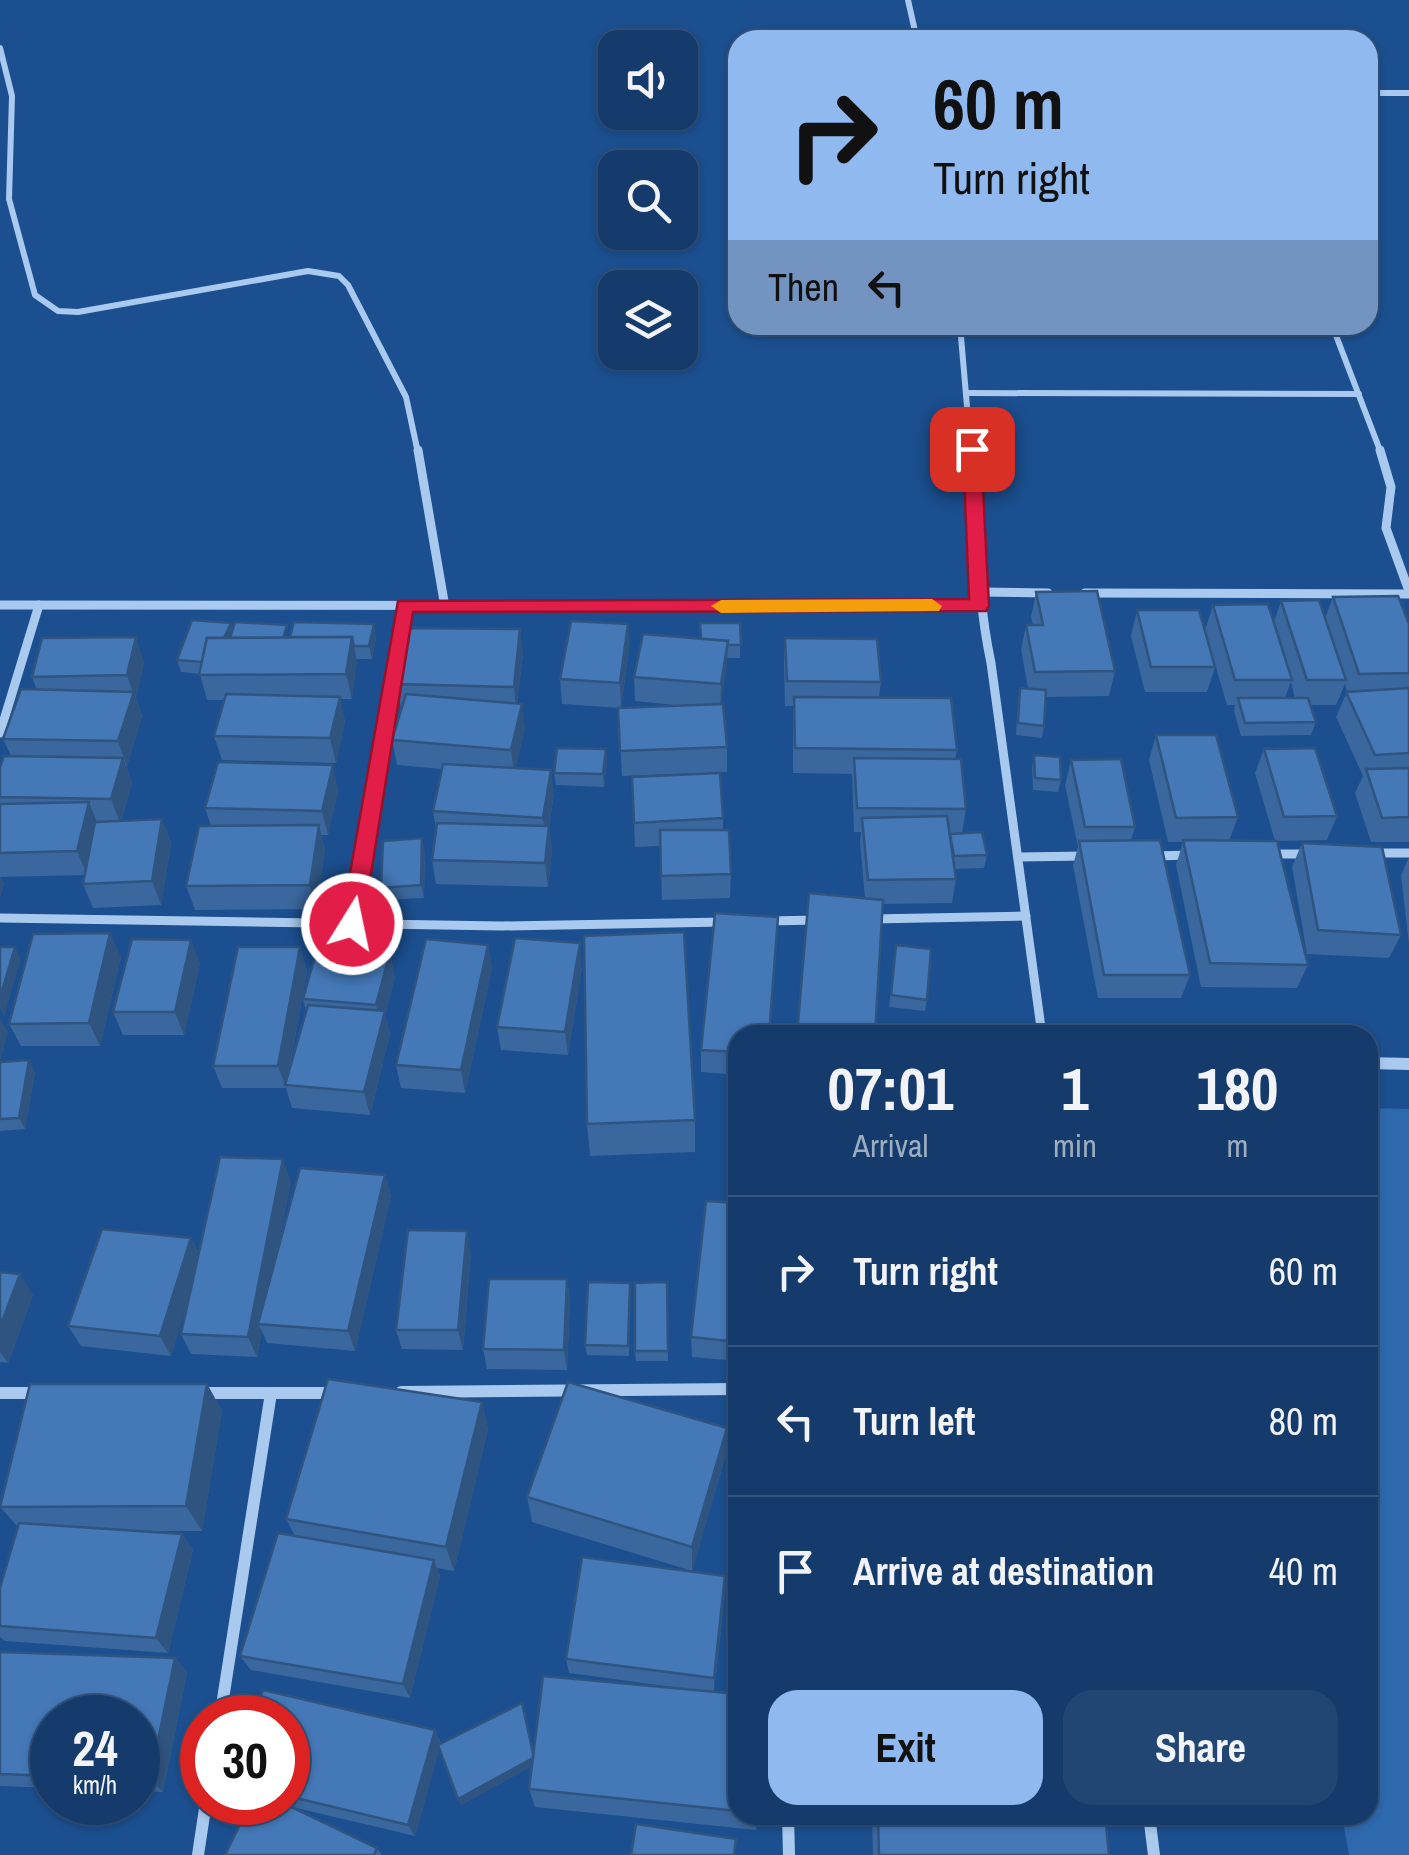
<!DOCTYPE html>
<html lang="en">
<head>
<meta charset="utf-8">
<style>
	body { margin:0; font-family:"Archivo Narrow",sans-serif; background:#214673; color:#f1f3f6; height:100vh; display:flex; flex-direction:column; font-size:38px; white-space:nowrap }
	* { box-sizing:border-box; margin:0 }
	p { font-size:32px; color:#9dadc1 }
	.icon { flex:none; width:55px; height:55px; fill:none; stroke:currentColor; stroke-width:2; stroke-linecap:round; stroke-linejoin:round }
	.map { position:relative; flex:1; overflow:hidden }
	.sheet { position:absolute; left:728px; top:1025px; width:650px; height:800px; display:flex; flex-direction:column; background:#143b6b; border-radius:30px; box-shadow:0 2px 8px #0004,0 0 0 2px #33557e }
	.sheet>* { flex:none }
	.top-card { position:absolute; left:728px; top:30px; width:650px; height:305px; border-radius:30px; box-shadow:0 2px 8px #0004,0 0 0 2px #33557e; background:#90b9f0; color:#111; overflow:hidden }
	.controls { position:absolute; left:598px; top:30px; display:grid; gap:20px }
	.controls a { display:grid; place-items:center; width:100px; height:100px; border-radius:20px; background:#143b6b; box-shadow:0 2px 8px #0004,0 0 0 2px #33557e; font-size:50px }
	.speed { position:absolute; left:30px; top:1695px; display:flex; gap:20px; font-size:50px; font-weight:700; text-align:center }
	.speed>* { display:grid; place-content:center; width:130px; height:130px; border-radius:50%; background:#143b6b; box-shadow:0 2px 8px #0004,0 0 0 2px #33557e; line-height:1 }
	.speed small { font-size:25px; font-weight:400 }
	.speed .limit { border:15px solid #d22; background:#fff; color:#111 }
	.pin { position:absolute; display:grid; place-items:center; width:85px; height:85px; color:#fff; margin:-42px; border-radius:20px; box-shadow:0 5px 15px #0006 }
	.me { position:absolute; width:110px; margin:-55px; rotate:10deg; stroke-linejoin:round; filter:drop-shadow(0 0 8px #0008) }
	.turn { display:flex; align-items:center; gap:35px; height:210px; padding:0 40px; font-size:45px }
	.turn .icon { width:130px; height:130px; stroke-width:2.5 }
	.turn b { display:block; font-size:70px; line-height:85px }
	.then { display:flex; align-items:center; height:95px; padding:0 40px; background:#0003; gap:20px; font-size:38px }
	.eta { display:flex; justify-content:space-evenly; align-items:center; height:170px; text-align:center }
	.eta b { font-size:60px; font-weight:700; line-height:70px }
	.cta { display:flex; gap:20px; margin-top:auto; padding:20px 40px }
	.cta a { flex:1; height:115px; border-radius:30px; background:#90b9f0; color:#111; font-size:40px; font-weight:700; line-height:115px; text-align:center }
	.cta a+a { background:#214673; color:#f1f3f6 }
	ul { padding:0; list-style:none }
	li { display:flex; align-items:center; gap:30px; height:150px; padding:0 40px; border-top:2px solid #33557e }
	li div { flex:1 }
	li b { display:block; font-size:38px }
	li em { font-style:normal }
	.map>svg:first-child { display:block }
</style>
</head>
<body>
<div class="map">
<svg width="1409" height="1855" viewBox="0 0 1409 1855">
	<rect width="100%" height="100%" fill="#1b4f8f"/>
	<!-- green -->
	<polygon fill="#2e69ad" points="1368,1108 1409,1109 1409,1855 1349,1855 1342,1815 1368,1815"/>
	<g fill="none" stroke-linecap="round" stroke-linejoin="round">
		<!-- minor-far2 -->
		<g stroke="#a9c9ee" stroke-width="6">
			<polyline points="908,0 917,40"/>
			<polyline points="0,48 12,96 9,199 35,295 58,311 78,312 308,271 339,276 348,285 406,397 418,453"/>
			<polyline points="1368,93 1409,93"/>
			<polyline points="960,325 971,453"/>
			<polyline points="1332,325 1381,453"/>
			<polyline points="968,393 1359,394"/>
		</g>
		<!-- minor-far1 -->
		<g stroke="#a9c9ee" stroke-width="9">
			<polyline points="418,450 445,607"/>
			<path d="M971,450C977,521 976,593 991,663L1042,1035"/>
			<polyline points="1380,450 1391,487 1386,528 1409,591"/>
			<polyline points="979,592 1048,593"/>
			<polyline points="1085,593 1409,594"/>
			<polyline points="0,605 979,606"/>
			<polyline points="0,733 39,605"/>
			<polyline points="1374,853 1409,853"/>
			<polyline points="1269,854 1312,854"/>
			<polyline points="1154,856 1192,855"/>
			<polyline points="1018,857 1087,856"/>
			<polyline points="0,918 502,926 724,922"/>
			<polyline points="871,919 1026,916"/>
			<polyline points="766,921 819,920"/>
			<polyline points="352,924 404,606"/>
		</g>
		<!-- minor -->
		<g stroke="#a9c9ee" stroke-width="12">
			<polyline points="1368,1063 1409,1064"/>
			<polyline points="401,1392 738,1389"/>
			<polyline points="0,1393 39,1393"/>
			<polyline points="201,1393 334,1393"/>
			<polyline points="220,1718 271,1393"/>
			<polyline points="788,1815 789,1855"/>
			<polyline points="1149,1815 1154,1855"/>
			<polyline points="198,1855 206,1802"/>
		</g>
	</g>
	<!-- wall -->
	<g fill="#3a679d" fill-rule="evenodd">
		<polygon points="1036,592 1115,671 1109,696 1046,697 1044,726 1042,738 1016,735 1018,700 1020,688 1028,688 1021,650 1026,625 1033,625 1031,617"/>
		<path d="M1333,597L1409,624V842H1371L1355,793L1363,776L1336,717L1347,692L1345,684L1336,705H1310L1316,722L1311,735L1241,736L1234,711L1235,705H1227L1205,630L1213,605L1274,622L1281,601L1325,618ZM1291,682L1295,698H1285Z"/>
		<polygon points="1137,610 1215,667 1207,692 1145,692 1131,636"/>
		<polygon points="231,623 232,629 290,637 376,637 372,659 356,659 352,699 340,699 345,722 336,763 222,760 214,736 224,700 207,700 200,674 181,672 177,660"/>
		<polygon points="740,623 740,658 727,658 721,704 727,747 727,772 622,776 618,708 684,706 635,701 634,677 701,639"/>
		<polygon points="628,624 629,649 621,708 562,704 560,679"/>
		<polygon points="785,638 881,682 879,697 957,750 955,759 966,809 962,833 949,833 987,855 984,868 954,869 956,879 952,903 882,904 865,898 860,842 861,832 854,832 852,774 793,773 793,706 785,706 784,663"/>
		<polygon points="523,654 517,703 525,728 515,768 554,794 549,826 552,850 548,887 436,884 432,860 436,829 433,811 442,769 397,765 392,740 401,709 397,684"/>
		<polygon points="144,662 136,698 142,716 127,766 126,766 132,783 121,821 162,819 171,844 161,905 93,908 83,884 85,875 0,877 4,884 0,897 0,767 11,756 3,739 37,690 32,677"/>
		<polygon points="1156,735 1238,817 1229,841 1308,965 1297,988 1201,987 1176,865 1183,842 1168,842 1149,760"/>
		<polygon points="606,749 607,762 604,787 556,785 554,773"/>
		<polygon points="1264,749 1337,816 1327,840 1275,841 1255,773"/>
		<polygon points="1034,755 1061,780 1058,792 1033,790 1032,768"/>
		<polygon points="1071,760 1135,827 1131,840 1190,975 1181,998 1098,998 1073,865 1078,847 1065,785"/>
		<polygon points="632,777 723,818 723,830 731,874 730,898 662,900 660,846 635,847"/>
		<polygon points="338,790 328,835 321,835 325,849 316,909 195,910 186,886 211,826 205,808"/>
		<polygon points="1302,843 1401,935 1389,958 1307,954 1292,867"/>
		<polygon points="425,851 424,898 384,900 381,888"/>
		<polygon points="1409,857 1409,944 1401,875"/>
		<polygon points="488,945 492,968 465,1093 401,1088 396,1065"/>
		<polygon points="896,945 927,1000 925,1011 889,1007"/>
		<polygon points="300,947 307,971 289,1071 306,1011 303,999 395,976 385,1015 390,1034 370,1115 292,1108 286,1088 222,1088 213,1066"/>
		<polygon points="121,957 100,1046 21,1046 9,1024"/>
		<polygon points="200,963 184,1035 123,1035 113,1012"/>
		<polygon points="582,967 568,1055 501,1050 497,1027"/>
		<polygon points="738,1035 738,1075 701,1072 701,1050"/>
		<polygon points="0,1062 35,1072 25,1129 0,1131"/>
		<polygon points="695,1120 695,1152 590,1156 587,1124"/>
		<polygon points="385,1175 391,1196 355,1351 267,1343 262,1331 257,1357 191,1354 181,1334 189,1296 171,1356 81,1346 68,1326 191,1238 199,1254 291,1181 276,1257"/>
		<polygon points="738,1203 738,1361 692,1357 691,1337"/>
		<polygon points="471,1252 463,1350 402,1349 396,1330"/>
		<polygon points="0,1272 33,1295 8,1363 0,1362"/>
		<polygon points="567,1279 570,1299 567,1370 487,1369 483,1349"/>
		<polygon points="667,1282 668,1361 636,1361 635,1351"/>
		<polygon points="630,1293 629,1356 587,1355 585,1345"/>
		<polygon points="207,1384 222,1411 202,1531 144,1531 182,1534 193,1550 168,1653 5,1641 0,1637 0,1588 18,1527 0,1507"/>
		<polygon points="482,1402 488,1429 454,1571 437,1568 440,1576 410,1698 251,1670 240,1656 295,1536 286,1519"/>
		<polygon points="727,1428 726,1454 692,1571 532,1522 527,1497"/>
		<polygon points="725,1592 714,1692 738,1694 738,1815 758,1815 756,1830 535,1807 529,1789 532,1766 461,1805 439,1749 415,1836 288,1806 377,1848 382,1855 225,1855 251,1802 288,1802 288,1718 435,1730 441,1743 534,1752 694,1690 569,1673 566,1659"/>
		<polygon points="0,1652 175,1658 187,1673 163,1792 138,1791 138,1718 52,1718 52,1788 0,1786"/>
		<polygon points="872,1815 1105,1815 1109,1855 873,1855"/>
	</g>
	<!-- shaded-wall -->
	<g fill="#305480">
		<polygon points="231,623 234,635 222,646"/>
		<polygon points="374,624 376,637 372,659 369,646"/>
		<polygon points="628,624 629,649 621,708 620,683"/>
		<polygon points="520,629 523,654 516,711 514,687"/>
		<polygon points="136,637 144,662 136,698 142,716 127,766 118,741 133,693 127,675"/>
		<polygon points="352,637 357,662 352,699 346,674"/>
		<polygon points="728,641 727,666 720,709 721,684"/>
		<polygon points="340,697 345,722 336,763 330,738"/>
		<polygon points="522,704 525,728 514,775 511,750"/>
		<polygon points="606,749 607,762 604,787 603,774"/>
		<polygon points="123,758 132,783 120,823 111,799"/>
		<polygon points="333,765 338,790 328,835 322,811"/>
		<polygon points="551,770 554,794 546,842 543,818"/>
		<polygon points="89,802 99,827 87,875 77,851"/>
		<polygon points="162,819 171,844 161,905 152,881"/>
		<polygon points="319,825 325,849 316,909 310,885"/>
		<polygon points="549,826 552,850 548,887 545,863"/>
		<polygon points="422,838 425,851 424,898 421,885"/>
		<polygon points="0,877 4,884 0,897"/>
		<polygon points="110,933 121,957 100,1046 89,1023"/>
		<polygon points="191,940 200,963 184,1035 175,1012"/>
		<polygon points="580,943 582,967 568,1055 565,1032"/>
		<polygon points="488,945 492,968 465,1093 461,1070"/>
		<polygon points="15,947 21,959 4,1017 0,1009 0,998"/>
		<polygon points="300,947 307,971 286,1085 285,1085 286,1088 278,1066"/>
		<polygon points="390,952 395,976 385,1015 390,1034 370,1115 364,1092 381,1024 376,1005"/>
		<polygon points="0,1018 8,1032 0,1062"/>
		<polygon points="29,1060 35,1072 25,1129 19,1118"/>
		<polygon points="283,1159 291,1181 263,1324 258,1324 262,1331 257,1357 248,1337"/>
		<polygon points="385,1175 391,1196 355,1351 348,1331"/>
		<polygon points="467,1231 471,1252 463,1350 458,1330"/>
		<polygon points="191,1238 201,1259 171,1356 160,1336"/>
		<polygon points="20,1274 33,1295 8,1363 0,1352 0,1327"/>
		<polygon points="567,1279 570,1299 567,1370 564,1350"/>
		<polygon points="207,1384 222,1411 202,1531 186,1506"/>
		<polygon points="482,1402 488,1429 454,1571 446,1547"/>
		<polygon points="727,1428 726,1454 692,1571 692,1547"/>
		<polygon points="182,1534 193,1550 168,1653 156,1638"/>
		<polygon points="434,1560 440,1576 410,1698 403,1684"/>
		<polygon points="725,1576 725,1592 714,1693 714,1678"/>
		<polygon points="175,1658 187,1673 163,1792 150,1779"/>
		<polygon points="522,1703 536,1764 461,1805 458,1799"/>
		<polygon points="435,1730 441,1744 415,1836 408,1825"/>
	</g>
	<!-- building -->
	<g fill="#4478b7" stroke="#305480" stroke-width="2.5">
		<polygon points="1097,591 1115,671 1035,672 1026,625 1043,625 1036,592"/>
		<polygon points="1398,596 1409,624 1409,673 1359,674 1333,597"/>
		<polygon points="1319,600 1346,680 1307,680 1281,601"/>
		<polygon points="1268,604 1292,680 1235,680 1213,605"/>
		<polygon points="1137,610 1199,610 1215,667 1151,667"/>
		<polygon points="192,620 231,623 224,638 207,638 202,662 177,660"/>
		<polygon points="571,621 628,624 620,683 560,679"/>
		<polygon points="235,622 287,625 283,638 230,638"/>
		<polygon points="294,622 374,624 369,646 354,646 352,637 290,637"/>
		<polygon points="700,623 740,623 741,645 727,645 728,641 701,639"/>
		<polygon points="407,628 520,629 514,687 397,684"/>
		<polygon points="643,634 728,641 721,684 634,677"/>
		<polygon points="136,637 127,675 32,677 42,638"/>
		<polygon points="352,637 346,674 199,675 207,638"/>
		<polygon points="785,638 877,639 881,682 787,681"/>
		<polygon points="1020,688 1046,690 1044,726 1018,723"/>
		<polygon points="1409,688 1409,753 1375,755 1346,692"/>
		<polygon points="21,689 134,692 118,741 3,739"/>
		<polygon points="226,694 340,697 330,738 214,736"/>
		<polygon points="406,694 522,704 511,750 392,740"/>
		<polygon points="794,697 951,698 957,750 795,748"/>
		<polygon points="1238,698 1308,698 1316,722 1245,723"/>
		<polygon points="723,704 727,747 620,751 618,708"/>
		<polygon points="1156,735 1216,735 1238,817 1176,818"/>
		<polygon points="557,748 606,749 603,774 554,773"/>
		<polygon points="1315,748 1337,816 1284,817 1264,749"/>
		<polygon points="1034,755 1060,757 1061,780 1035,778"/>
		<polygon points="4,756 123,758 111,799 0,797 0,767"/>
		<polygon points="854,758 961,759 966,809 857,808"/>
		<polygon points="1121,759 1135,827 1085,827 1071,760"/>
		<polygon points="218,762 333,765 322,811 205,808"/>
		<polygon points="443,764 551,770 543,818 433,811"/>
		<polygon points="1409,768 1409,817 1382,818 1366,769"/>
		<polygon points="720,773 723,818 634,823 632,777"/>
		<polygon points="89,802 77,851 0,853 0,804"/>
		<polygon points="947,816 956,879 868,880 862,818"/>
		<polygon points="162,819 152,881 83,884 95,822"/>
		<polygon points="437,823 549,826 545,863 432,860"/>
		<polygon points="319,825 310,885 186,886 199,826"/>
		<polygon points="660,830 729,830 731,874 661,876"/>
		<polygon points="982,832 987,855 954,856 950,834"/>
		<polygon points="422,838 421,885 381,888 383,841"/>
		<polygon points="1160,840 1190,975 1104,975 1079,841"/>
		<polygon points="1183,840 1277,841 1308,965 1210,963"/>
		<polygon points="1302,843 1382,847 1401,935 1318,930"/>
		<polygon points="809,893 883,900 875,1035 797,1035"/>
		<polygon points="715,913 778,917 769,1035 738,1035 738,1052 701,1050"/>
		<polygon points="684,932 695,1120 587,1124 584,936"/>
		<polygon points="110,933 89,1023 9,1024 33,934"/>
		<polygon points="515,938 580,943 565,1032 497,1027"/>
		<polygon points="132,939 191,940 175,1012 113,1012"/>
		<polygon points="426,939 488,945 461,1070 396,1065"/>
		<polygon points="896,945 931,949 927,1000 891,995"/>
		<polygon points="318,946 390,952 376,1005 303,999"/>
		<polygon points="0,947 15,947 0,998"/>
		<polygon points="238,947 300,947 278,1066 213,1066"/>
		<polygon points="308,1005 385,1011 364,1092 285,1085"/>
		<polygon points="29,1060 19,1118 0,1119 0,1062"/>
		<polygon points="220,1157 283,1159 248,1337 181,1334"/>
		<polygon points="300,1168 385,1175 348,1331 258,1324"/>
		<polygon points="706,1201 738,1203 738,1342 691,1337"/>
		<polygon points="102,1229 191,1238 160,1336 68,1326"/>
		<polygon points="408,1230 467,1231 458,1330 396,1330"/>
		<polygon points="0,1272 20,1274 0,1327"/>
		<polygon points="489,1279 567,1279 564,1350 483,1349"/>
		<polygon points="588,1282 630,1283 628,1346 585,1345"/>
		<polygon points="667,1282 668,1351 635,1351 635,1283"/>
		<polygon points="328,1379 482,1402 446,1547 286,1519"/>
		<polygon points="568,1382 727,1428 692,1547 527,1497"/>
		<polygon points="30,1384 207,1384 186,1506 0,1507"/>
		<polygon points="19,1523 182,1534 156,1638 0,1626 0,1588"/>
		<polygon points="278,1533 434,1560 403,1684 240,1656"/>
		<polygon points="582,1557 725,1576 714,1678 566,1659"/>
		<polygon points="0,1652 175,1658 150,1779 138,1779 138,1718 52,1718 52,1776 0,1774"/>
		<polygon points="543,1676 738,1694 738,1811 529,1789"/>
		<polygon points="263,1690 435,1730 408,1825 288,1796 288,1718 254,1718"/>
		<polygon points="522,1703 533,1753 533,1758 458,1799 438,1745"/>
		<polygon points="251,1802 281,1802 377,1848 374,1855 225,1855"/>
		<polygon points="878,1815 1105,1815 1109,1855 879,1855"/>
		<polygon points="636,1824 736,1839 734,1855 631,1855"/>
	</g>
	<!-- route -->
	<polygon fill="#e11d48" stroke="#92132f" stroke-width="2.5" points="972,444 981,449 989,606 986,611 413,612 363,924 352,933 344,930 341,924 398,601 969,599 963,449"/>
	<!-- slow -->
	<polygon fill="#f59e0b" points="932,599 942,606 939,611 721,613 711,606 721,600"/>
</svg>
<div class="controls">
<a><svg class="icon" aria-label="sound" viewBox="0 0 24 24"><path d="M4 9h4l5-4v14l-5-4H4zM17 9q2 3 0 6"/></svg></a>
<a><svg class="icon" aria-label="search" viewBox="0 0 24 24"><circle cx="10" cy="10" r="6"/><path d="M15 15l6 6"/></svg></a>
<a><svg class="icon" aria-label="layers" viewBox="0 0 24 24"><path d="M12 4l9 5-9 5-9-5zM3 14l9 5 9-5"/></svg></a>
</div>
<div class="speed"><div>24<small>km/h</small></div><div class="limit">30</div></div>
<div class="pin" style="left:972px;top:449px;background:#d93025"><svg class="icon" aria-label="arrive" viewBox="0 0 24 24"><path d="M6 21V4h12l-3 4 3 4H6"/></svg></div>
<svg class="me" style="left:352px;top:924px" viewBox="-20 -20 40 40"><circle r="17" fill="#e11d48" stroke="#fff" stroke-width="3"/><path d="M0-11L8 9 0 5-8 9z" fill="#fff"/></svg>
<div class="top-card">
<div class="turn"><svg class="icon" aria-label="right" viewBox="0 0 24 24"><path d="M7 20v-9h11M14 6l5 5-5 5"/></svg><div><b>60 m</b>Turn right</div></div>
<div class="then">Then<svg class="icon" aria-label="left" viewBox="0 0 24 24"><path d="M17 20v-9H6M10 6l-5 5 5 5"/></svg></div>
</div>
<section class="sheet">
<div class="eta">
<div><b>07:01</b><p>Arrival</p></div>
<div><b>1</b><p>min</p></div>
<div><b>180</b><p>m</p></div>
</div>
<ul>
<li><svg class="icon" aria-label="right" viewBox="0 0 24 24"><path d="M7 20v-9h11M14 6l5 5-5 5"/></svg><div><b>Turn right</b></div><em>60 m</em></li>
<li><svg class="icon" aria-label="left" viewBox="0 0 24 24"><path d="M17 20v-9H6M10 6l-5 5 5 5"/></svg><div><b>Turn left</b></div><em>80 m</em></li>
<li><svg class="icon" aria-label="arrive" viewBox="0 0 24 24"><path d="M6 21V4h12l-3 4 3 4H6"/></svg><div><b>Arrive at destination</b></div><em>40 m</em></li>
</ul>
<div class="cta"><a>Exit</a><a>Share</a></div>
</section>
</div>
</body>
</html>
